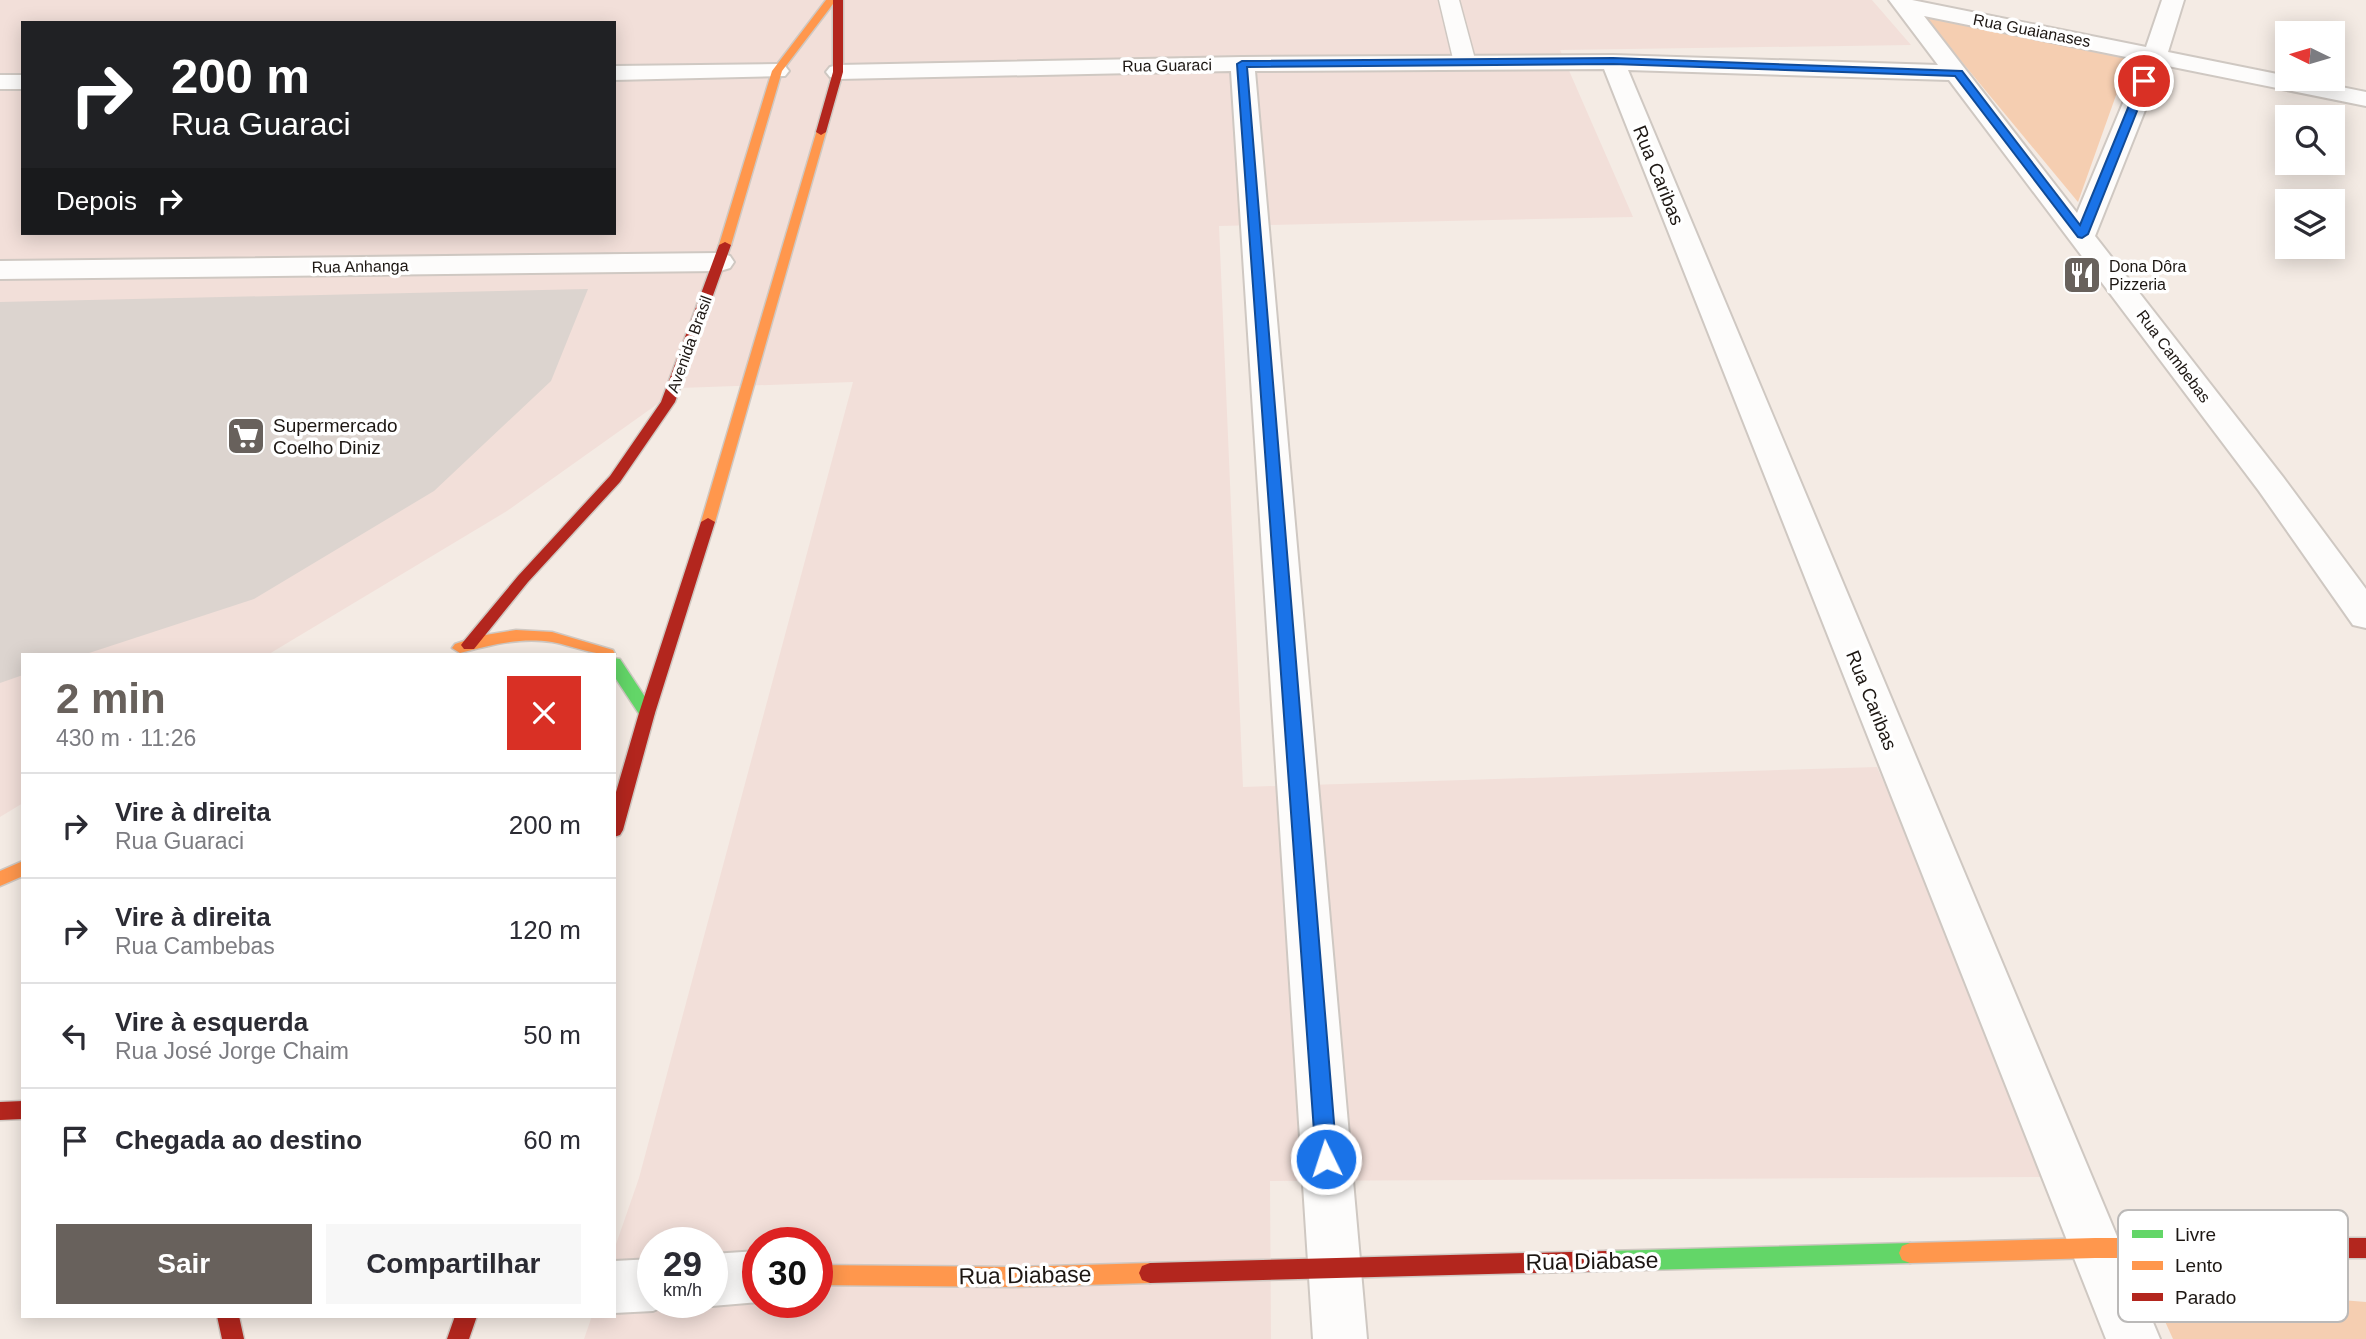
<!DOCTYPE html>
<html lang="pt">
<head>
<meta charset="utf-8">
<style>
	body { margin:0; font-family:Arial,sans-serif; background:#f7f7f7; color:#2b2b33; height:100vh; display:flex; flex-direction:column; font-size:26px; white-space:nowrap }
	* { box-sizing:border-box; margin:0 }
	p { font-size:23px; color:#7c7c81 }
	.icon { flex:none; width:38px; height:38px; fill:none; stroke:currentColor; stroke-width:2; stroke-linecap:round; stroke-linejoin:round }
	.map { position:relative; flex:1; overflow:hidden }
	.details { position:absolute; left:21px; top:653px; width:595px; height:665px; display:flex; flex-direction:column; background:#fff; border-radius:0px; box-shadow:0 4px 18px #0003 }
	.details>* { flex:none }
	.banner { position:absolute; left:21px; top:21px; width:595px; height:214px; border-radius:0px; box-shadow:0 4px 18px #0003; background:#202124; color:#fff; overflow:hidden }
	.needle { width:46px; rotate:275deg }
	.buttons { position:absolute; left:2275px; top:21px; display:grid; gap:14px }
	.buttons a { display:grid; place-items:center; width:70px; height:70px; border-radius:0px; background:#fff; box-shadow:0 4px 18px #0003; font-size:35px }
	.speed { position:absolute; left:637px; top:1227px; display:flex; gap:14px; font-size:35px; font-weight:700; text-align:center }
	.speed>* { display:grid; place-content:center; width:91px; height:91px; border-radius:50%; background:#fff; box-shadow:0 4px 18px #0003; line-height:1 }
	.speed small { font-size:18px; font-weight:400 }
	.speed .limit { border:10px solid #d22; background:#fff; color:#111 }
	.pin { position:absolute; display:grid; place-items:center; width:60px; height:60px; color:#fff; margin:-30px; border:4px solid #fff; border-radius:50%; box-shadow:0 2px 7px #0007 }
	.me { position:absolute; width:77px; margin:-38px; rotate:356deg; stroke-linejoin:round; filter:drop-shadow(0 0 5px #0008) }
	.turn { display:flex; align-items:center; gap:24px; height:147px; padding:0 35px; font-size:32px }
	.turn .icon { width:91px; height:91px; stroke-width:2.5 }
	.turn b { display:block; font-size:49px; line-height:60px }
	.then { display:flex; align-items:center; height:66px; padding:0 35px; background:#0003; gap:14px; font-size:26px }
	.round { display:grid; place-items:center; flex:none; width:74px; height:74px; border-radius:0px; background:#f7f7f7 }
	.summary { display:flex; align-items:center; justify-content:space-between; height:119px; padding:0 35px }
	h1 { font-size:42px; font-weight:700; line-height:52px; color:#68615c }
	.action { display:flex; gap:14px; margin-top:auto; padding:14px 35px }
	.action a { flex:1; height:80px; border-radius:0px; background:#68615c; color:#fff; font-size:28px; font-weight:700; line-height:80px; text-align:center }
	.action a+a { background:#f7f7f7; color:#2b2b33 }
	ul { padding:0; list-style:none }
	li { display:flex; align-items:center; gap:21px; height:105px; padding:0 35px; border-top:2px solid #e1e1e2 }
	li div { flex:1 }
	li b { display:block; font-size:26px }
	li em { font-style:normal }
	.map>svg:first-child { display:block }
</style>
</head>
<body>
<div class="map">
<svg width="2366" height="1339" viewBox="0 0 2366 1339">
	<rect width="100%" height="100%" fill="#f4ebe4"/>
	<!-- industrial -->
	<path fill="#f2dfd9" fill-rule="evenodd" d="M0,0H1872L1911,45L1560,50L1633,217L1219,226L1243,787L1877,767L2056,1177L1270,1181L1271,1339H584L592,1316H614V1250L639,1178L853,382L680,388L507,511L269,654H23V803L0,817ZM23,23H614V233H23ZM653,1242H712V1302H653ZM758,1242H817V1302H758Z"/>
	<!-- green -->
	<g fill="#f5ceb1">
		<polygon points="1923,15 2130,56 2078,202"/>
		<polygon points="2148,1284 2366,1302 2366,1339 2173,1339"/>
	</g>
	<!-- building -->
	<polygon fill="#dcd4cf" points="588,289 551,381 434,491 254,599 86,654 23,654 23,675 0,683 0,302"/>
	<g fill="none" stroke-linecap="round" stroke-linejoin="round">
		<defs>
			<polygon id="lane" points="1439,0 1459,0 1476,63 1473,68 1457,68 1454,63"/>
			<g id="street">
				<path d="M1889,0H1912L2146,47L2162,0H2184L2168,52L2287,76V79H2302L2366,92V106L2163,65L2095,236L2283,477L2366,589V628L2353,625L2259,491L1949,80L1628,70L2160,1339H2106L1604,69L1255,71L1367,1339H1313L1231,71L838,79L830,77L826,72L830,67L838,65L1242,57L1613,55L1938,65ZM1924,16L2141,60L2077,213Z"/>
				<polygon points="777,64 785,66 789,71 785,76 614,80 614,66"/>
				<rect x="0" y="75" width="23" height="14"/>
				<polygon points="720,253 730,256 734,262 730,268 720,271 0,279 0,261"/>
				<polygon points="758,1251 759,1302 712,1306 703,1302 712,1302 712,1254"/>
				<polygon points="653,1259 653,1302 672,1303 653,1311 614,1313 614,1261"/>
			</g>
			<g id="fast">
				<polygon points="614,658 620,659 653,709 655,713 653,717 641,717 614,676"/>
				<polygon points="1910,1243 1918,1246 1921,1253 1918,1260 1910,1263 1606,1271 1598,1268 1595,1261 1598,1254 1606,1251"/>
			</g>
			<g id="slow">
				<polygon points="826,0 836,0 782,71 731,245 721,247 719,245 772,71"/>
				<polygon points="817,130 826,132 715,522 713,525 703,525 701,522"/>
				<path d="M516,630L552,632L613,650L615,654C594,656 574,646 552,642C519,637 491,645 460,653L452,648L455,644L479,636Z"/>
				<polygon points="23,861 23,876 0,886 0,871"/>
				<polygon points="2095,1238 2255,1238 2263,1241 2266,1248 2263,1255 2255,1258 2095,1258 1910,1263 1902,1260 1899,1253 1902,1246 1910,1243"/>
				<polygon points="1150,1263 1158,1266 1161,1273 1158,1280 1150,1283 1013,1287 817,1285 817,1265 1013,1267"/>
			</g>
			<g id="jam">
				<polygon points="833,0 843,0 843,72 826,132 821,135 816,132 833,72"/>
				<polygon points="725,242 731,245 675,402 620,482 528,582 474,649 464,649 461,645 464,641 518,576 610,476 661,402 719,245"/>
				<polygon points="708,518 715,522 655,713 623,830 620,835 614,837 614,799 639,713 701,522"/>
				<polygon points="23,1101 23,1119 0,1120 0,1102"/>
				<polygon points="2255,1238 2366,1238 2366,1258 2255,1258 2247,1255 2244,1248 2247,1241"/>
				<polygon points="1606,1251 1614,1254 1617,1261 1614,1268 1606,1271 1150,1283 1142,1280 1139,1273 1142,1266 1150,1263"/>
				<polygon points="217,1316 239,1316 244,1339 222,1339"/>
				<polygon points="455,1316 477,1316 469,1339 447,1339"/>
			</g>
		</defs>
		<!-- lane casing -->
		<use href="#lane" stroke="#cfc8c2" stroke-width="3"/>
		<!-- street casing -->
		<use href="#street" stroke="#cfc8c2" stroke-width="4"/>
		<!-- fast casing -->
		<use href="#fast" stroke="#cfc8c2" stroke-width="3"/>
		<!-- slow casing -->
		<use href="#slow" stroke="#cfc8c2" stroke-width="3"/>
		<!-- jam casing -->
		<use href="#jam" stroke="#cfc8c2" stroke-width="3"/>
		<!-- lane -->
		<use href="#lane" fill="#fdfcfb" fill-rule="evenodd"/>
		<!-- street -->
		<use href="#street" fill="#fdfcfb" fill-rule="evenodd"/>
		<!-- fast -->
		<use href="#fast" fill="#63d668" fill-rule="evenodd"/>
		<!-- slow -->
		<use href="#slow" fill="#ff974d" fill-rule="evenodd"/>
		<!-- jam -->
		<use href="#jam" fill="#b3261e" fill-rule="evenodd"/>
	</g>
	<!-- route -->
	<polygon fill="#1a73e8" stroke="#114b97" stroke-width="2" points="1613,58 1962,71 2080,225 2139,81 2144,78 2149,81 2088,234 2082,238 2078,237 1955,76 1613,64 1247,67 1337,1159 1334,1165 1326,1168 1319,1165 1316,1159 1237,64 1242,61"/>
	<!-- icons -->
	<defs>
		<symbol id="restaurant-square" viewBox="-11 -11 22 22"><rect x="-9" y="-9" width="18" height="18" rx="4" fill="#68615c" stroke="#fff"/><path d="M-5-6h1v4h1v-4h1v4h1v-4h1v5L-1.5 .5V6h-2V.5L-5-1ZM5-6V6H3V1.5H1.5Q1.5-4 5-6Z" fill="#fff"/></symbol>
		<symbol id="supermarket-square" viewBox="-11 -11 22 22"><rect x="-9" y="-9" width="18" height="18" rx="4" fill="#68615c" stroke="#fff"/><path d="M-6-5.5h2.5l.6 2H6L4.5 2H-2.5L-4.4-4H-6ZM-1.5 3.2a1.3 1.3 0 1 0 .1 0ZM3 3.2a1.3 1.3 0 1 0 .1 0Z" fill="#fff"/></symbol>
	</defs>
	<g fill-rule="evenodd">
		<use href="#restaurant-square" x="2060" y="253" width="44" height="44"/>
		<use href="#supermarket-square" x="224" y="414" width="44" height="44"/>
	</g>
	<g text-anchor="middle" stroke-width="7" stroke-linejoin="round" paint-order="stroke">
		<!-- far-street labels -->
		<g font-size="16" fill="#1d1713" stroke="#fff">
			<text transform="translate(2032 30) rotate(11)" y="6">Rua Guaianases</text>
			<text transform="translate(1167 65) rotate(-1)" y="6">Rua Guaraci</text>
			<text transform="translate(360 266) rotate(-1)" y="6">Rua Anhanga</text>
			<text transform="translate(689 344) rotate(-70)" y="6">Avenida Brasil</text>
			<text transform="translate(2174 356) rotate(53)" y="6">Rua Cambebas</text>
		</g>
		<!-- far-poi labels -->
		<g font-size="16" fill="#1d1713" stroke="#fff" text-anchor="start">
			<text x="2109" y="272">Dona Dôra<tspan x="2109" dy="18">Pizzeria</tspan></text>
		</g>
		<!-- street labels -->
		<g font-size="19" fill="#1d1713" stroke="#fff">
			<text transform="translate(1659 175) rotate(68)" y="7">Rua Caribas</text>
			<text transform="translate(1872 700) rotate(68)" y="7">Rua Caribas</text>
		</g>
		<!-- poi labels -->
		<g font-size="19" fill="#1d1713" stroke="#fff" text-anchor="start">
			<text x="273" y="432">Supermercado<tspan x="273" dy="22">Coelho Diniz</tspan></text>
		</g>
		<!-- near-street labels -->
		<g font-size="23" fill="#1d1713" stroke="#fff">
			<text transform="translate(1592 1261) rotate(-1)" y="8">Rua Diabase</text>
			<text transform="translate(1025 1275) rotate(-1)" y="8">Rua Diabase</text>
		</g>
	</g>
	<!-- legend -->
	<rect x="2118" y="1210" width="230" height="112" rx="10" fill="#fff" stroke="#bbb9b8" stroke-width="2"/>
	<rect x="2132" y="1230" width="31" height="8" fill="#63d668"/>
	<rect x="2132" y="1261" width="31" height="9" fill="#ff974d"/>
	<rect x="2132" y="1293" width="31" height="8" fill="#b3261e"/>
	<g font-size="19" fill="#1d1713">
		<text x="2175" y="1241">Livre</text>
		<text x="2175" y="1272">Lento</text>
		<text x="2175" y="1304">Parado</text>
	</g>
</svg>
<div class="buttons">
<a><svg class="needle" viewBox="-14 -14 28 28"><path d="M0-13l5 13h-10z" fill="#e53935"/><path d="M0 13l5-13h-10z" fill="#7c7c81"/></svg></a>
<a><svg class="icon" aria-label="search" viewBox="0 0 24 24"><circle cx="10" cy="10" r="6"/><path d="M15 15l6 6"/></svg></a>
<a><svg class="icon" aria-label="layers" viewBox="0 0 24 24"><path d="M12 4l9 5-9 5-9-5zM3 14l9 5 9-5"/></svg></a>
</div>
<div class="speed"><div>29<small>km/h</small></div><div class="limit">30</div></div>
<div class="pin" style="left:2144px;top:81px;background:#d93025"><svg class="icon" aria-label="arrive" viewBox="0 0 24 24"><path d="M6 21V4h12l-3 4 3 4H6"/></svg></div>
<svg class="me" style="left:1326px;top:1159px" viewBox="-20 -20 40 40"><circle r="17" fill="#1a73e8" stroke="#fff" stroke-width="3"/><path d="M0-11L8 9 0 5-8 9z" fill="#fff"/></svg>
<div class="banner">
<div class="turn"><svg class="icon" aria-label="right" viewBox="0 0 24 24"><path d="M7 20v-9h11M14 6l5 5-5 5"/></svg><div><b>200 m</b>Rua Guaraci</div></div>
<div class="then">Depois<svg class="icon" aria-label="right" viewBox="0 0 24 24"><path d="M7 20v-9h11M14 6l5 5-5 5"/></svg></div>
</div>
<section class="details">
<div class="summary"><div><h1>2 min</h1><p>430 m · 11:26</p></div><a class="round" style="background:#d93025;color:#fff"><svg class="icon" aria-label="close" viewBox="0 0 24 24"><path d="M6 6l12 12M18 6L6 18"/></svg></a></div>
<ul>
<li><svg class="icon" aria-label="right" viewBox="0 0 24 24"><path d="M7 20v-9h11M14 6l5 5-5 5"/></svg><div><b>Vire à direita</b><p>Rua Guaraci</p></div><em>200 m</em></li>
<li><svg class="icon" aria-label="right" viewBox="0 0 24 24"><path d="M7 20v-9h11M14 6l5 5-5 5"/></svg><div><b>Vire à direita</b><p>Rua Cambebas</p></div><em>120 m</em></li>
<li><svg class="icon" aria-label="left" viewBox="0 0 24 24"><path d="M17 20v-9H6M10 6l-5 5 5 5"/></svg><div><b>Vire à esquerda</b><p>Rua José Jorge Chaim</p></div><em>50 m</em></li>
<li><svg class="icon" aria-label="arrive" viewBox="0 0 24 24"><path d="M6 21V4h12l-3 4 3 4H6"/></svg><div><b>Chegada ao destino</b></div><em>60 m</em></li>
</ul>
<div class="action"><a>Sair</a><a>Compartilhar</a></div>
</section>
</div>
</body>
</html>
